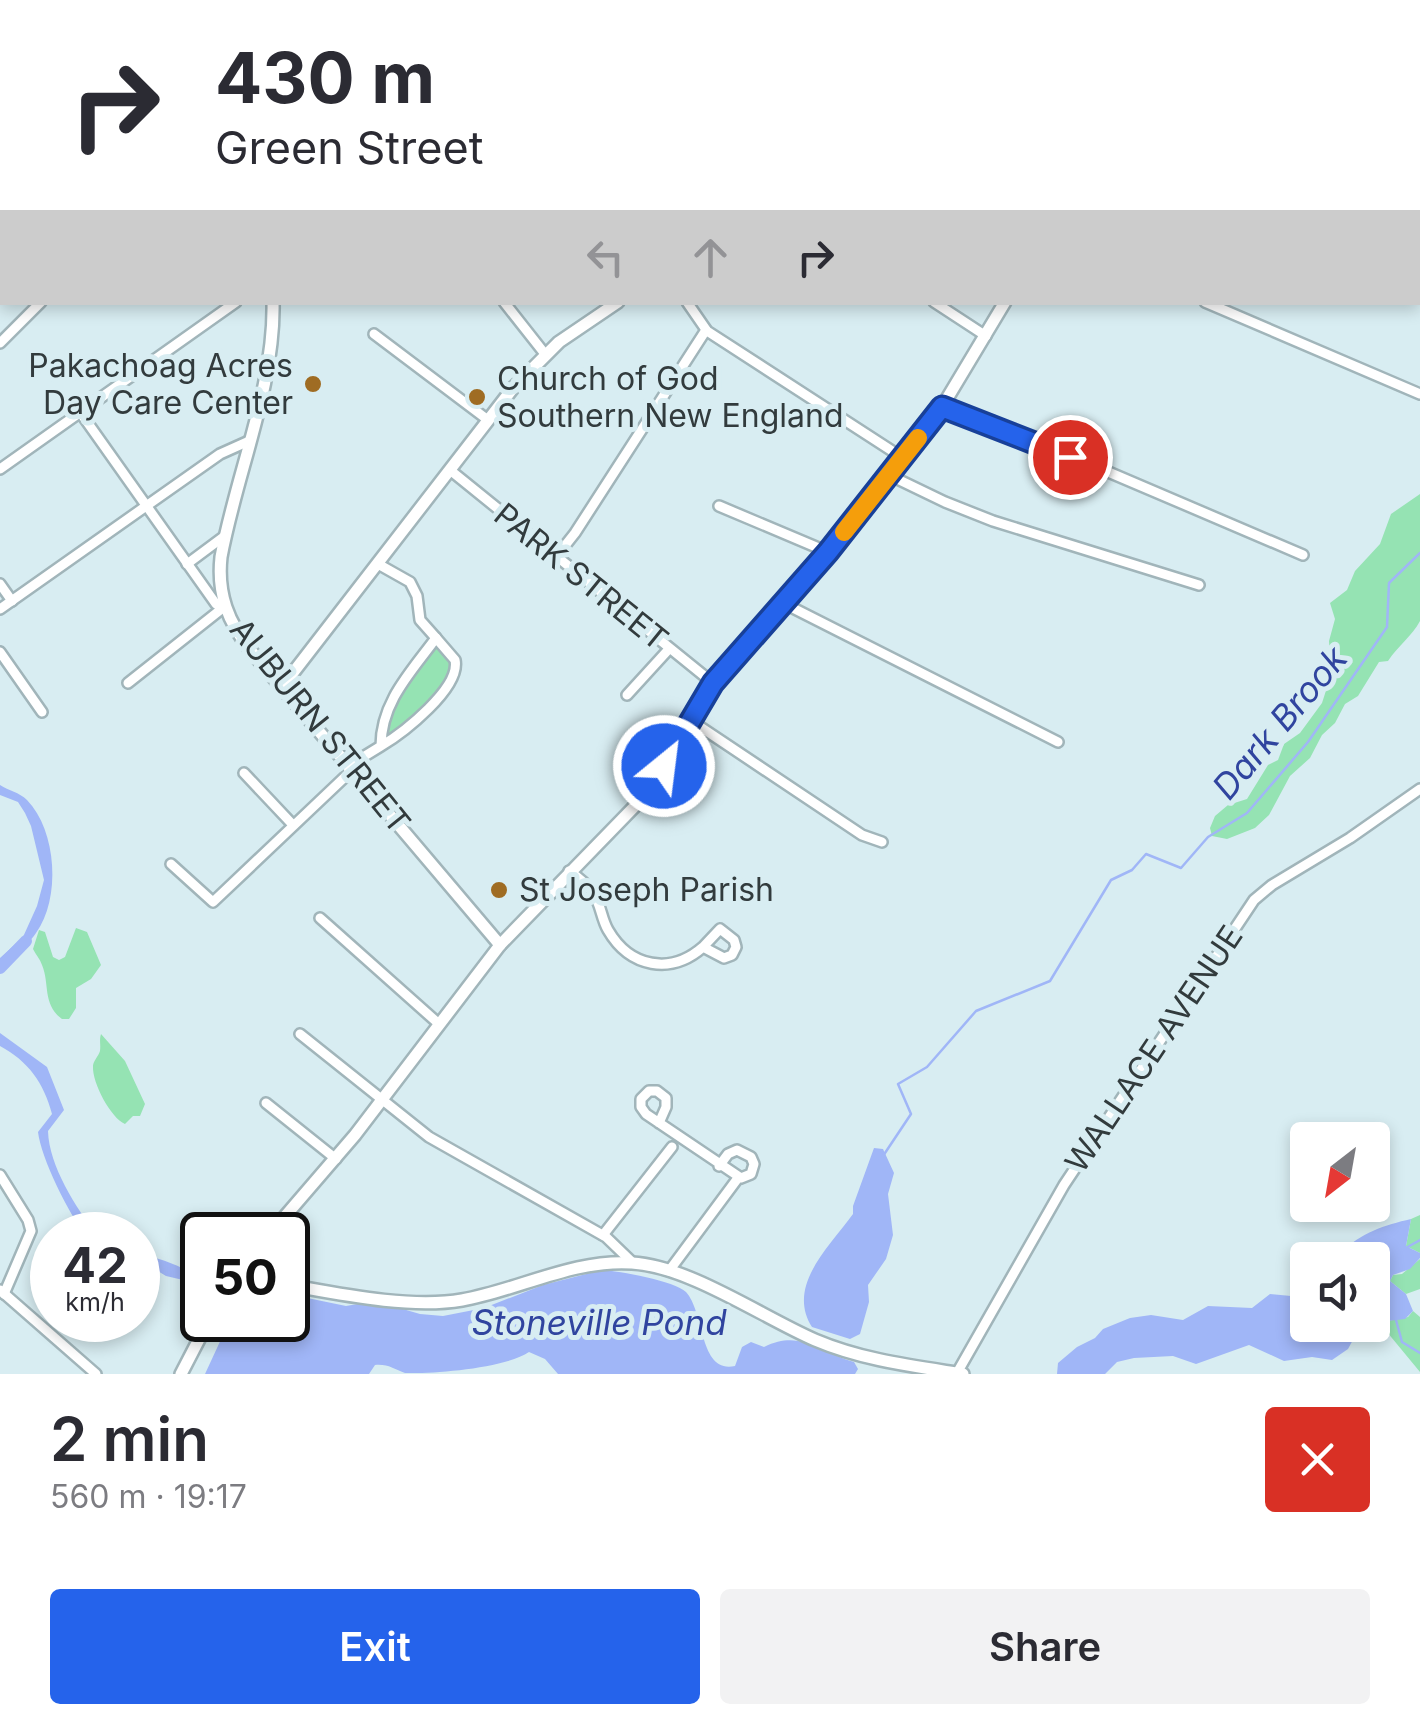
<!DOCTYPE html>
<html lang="en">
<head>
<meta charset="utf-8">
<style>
	body { margin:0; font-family:Inter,sans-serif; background:#f2f2f3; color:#2b2b33; height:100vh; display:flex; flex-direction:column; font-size:38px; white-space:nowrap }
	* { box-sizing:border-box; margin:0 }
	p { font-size:32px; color:#7c7c81 }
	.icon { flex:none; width:55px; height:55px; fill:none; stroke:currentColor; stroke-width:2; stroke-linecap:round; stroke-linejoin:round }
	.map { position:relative; height:1374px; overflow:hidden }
	.sheet { display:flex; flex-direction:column; background:#fff; flex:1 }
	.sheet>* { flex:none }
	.hud { position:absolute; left:0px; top:0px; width:1420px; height:305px; box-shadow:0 5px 15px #0003; background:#fff; color:#2b2b33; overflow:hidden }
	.needle { width:65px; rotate:211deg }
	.controls { position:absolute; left:1290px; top:1122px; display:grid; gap:20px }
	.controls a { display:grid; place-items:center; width:100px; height:100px; border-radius:10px; background:#fff; box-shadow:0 5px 15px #0003; font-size:50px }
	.speed { position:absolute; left:30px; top:1212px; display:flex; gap:20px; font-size:50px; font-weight:700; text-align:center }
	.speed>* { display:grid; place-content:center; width:130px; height:130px; border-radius:50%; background:#fff; box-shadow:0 5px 15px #0003; line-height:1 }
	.speed small { font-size:25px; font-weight:400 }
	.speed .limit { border:5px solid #111; border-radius:15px; background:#fff; color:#111 }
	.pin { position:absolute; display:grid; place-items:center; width:85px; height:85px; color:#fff; margin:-42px; border:5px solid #fff; border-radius:50%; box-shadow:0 2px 10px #0007 }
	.me { position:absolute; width:110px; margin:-55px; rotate:29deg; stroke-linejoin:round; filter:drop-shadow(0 0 8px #0008) }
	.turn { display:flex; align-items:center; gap:35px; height:210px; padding:0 50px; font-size:45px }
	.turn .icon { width:130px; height:130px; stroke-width:2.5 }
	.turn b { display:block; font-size:70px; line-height:85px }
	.lanes { display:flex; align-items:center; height:95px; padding:0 50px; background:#0003; justify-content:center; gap:50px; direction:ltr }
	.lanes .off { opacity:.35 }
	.round { display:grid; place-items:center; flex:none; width:105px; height:105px; border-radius:10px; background:#f2f2f3 }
	.head { display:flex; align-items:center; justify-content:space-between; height:170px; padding:0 50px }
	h1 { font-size:60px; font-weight:600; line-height:75px }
	.action { display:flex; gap:20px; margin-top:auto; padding:20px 50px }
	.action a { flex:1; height:115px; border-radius:10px; background:#2563eb; color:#fff; font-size:40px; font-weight:600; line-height:115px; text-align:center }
	.action a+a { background:#f2f2f3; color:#2b2b33 }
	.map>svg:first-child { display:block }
</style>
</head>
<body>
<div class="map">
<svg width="1420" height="1374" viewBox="0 0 1420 1374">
	<rect width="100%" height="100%" fill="#d8edf2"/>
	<!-- green -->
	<g fill="#95e3b3">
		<path d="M1420,494V621C1412,636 1398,646 1388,661L1379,662L1358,696L1345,704L1335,723L1322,735L1310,758L1290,776L1269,815L1255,828L1227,839L1212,836L1210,828L1215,816L1228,805L1247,799L1268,765L1278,760L1284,744L1300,733L1322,703L1331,675L1329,641L1335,619L1330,603L1347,590L1355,571L1380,544L1391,514Z"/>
		<polygon points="436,638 457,670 404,732 381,746 384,717"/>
		<path d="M76,928L87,932L101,965L91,979L76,988V1008L69,1019H62C42,1004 50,984 42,965C40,959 36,955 33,949L39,930L45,932L53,957L59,960L65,957Z"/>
		<path d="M101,1034L125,1061L145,1104L140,1116H133L125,1124C111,1118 92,1083 93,1066C93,1061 98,1057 100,1051C101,1045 99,1040 101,1034Z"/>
		<polygon points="1420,1215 1420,1253 1406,1246 1411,1219"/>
		<polygon points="1420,1259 1420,1289 1406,1294 1390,1281 1393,1275 1402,1274"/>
		<polygon points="1413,1311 1420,1317 1420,1372 1387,1332 1388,1321 1408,1317"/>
	</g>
	<!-- water -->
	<g fill="#a0b6f7">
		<path d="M0,785C9,791 19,792 27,800C57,831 61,899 36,933C24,951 8,950 0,973V958L23,937L37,906L44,880L31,826L25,813L18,802L0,795Z"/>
		<path d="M0,1033L47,1067L64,1110L48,1131C49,1166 76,1208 97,1235H86C69,1215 41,1158 38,1132L52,1114C44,1083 28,1061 0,1046Z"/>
		<path d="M874,1148L883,1149L894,1173L888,1194L893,1235L886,1259L868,1285L869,1302L860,1334L850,1339L812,1327C786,1286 829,1247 853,1214V1206Z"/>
		<path d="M1411,1219L1406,1246L1420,1253V1258L1410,1269L1393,1275L1390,1281L1406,1294L1413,1311L1405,1319L1388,1321L1387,1310L1378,1305L1373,1307L1372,1260H1321L1331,1253H1341C1360,1233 1385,1225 1411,1219Z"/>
		<path d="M138,1254C161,1258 181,1266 202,1279V1294L183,1280L166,1276L138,1259Z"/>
		<path d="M602,1270C619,1271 675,1281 686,1292C705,1313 699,1374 735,1366L742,1347L751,1342L764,1347C801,1329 818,1352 854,1362L858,1369L855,1374H558L545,1359L529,1352C506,1368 434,1374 405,1373C393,1369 389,1364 375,1365L369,1374H205L223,1335L221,1320H288V1294L346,1306L375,1301L420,1314L443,1316L484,1308L543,1285Z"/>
		<polygon points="1307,1283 1308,1325 1361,1325 1348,1349 1332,1360 1312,1357 1284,1361 1249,1345 1196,1364 1173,1356 1134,1358 1117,1362 1105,1374 1057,1374 1058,1363 1077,1347 1095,1338 1103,1329 1130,1318 1151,1315 1183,1320 1208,1306 1252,1308 1270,1294 1291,1296 1297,1288"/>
	</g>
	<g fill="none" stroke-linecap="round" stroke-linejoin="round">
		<!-- stream -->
		<g stroke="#a0b6f7" stroke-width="2.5">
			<polyline points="883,1156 911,1114 898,1084 927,1067 976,1011 1050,981 1111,880 1132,870 1146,854 1181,868 1208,837 1247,813 1308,742 1387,627 1389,583 1420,553"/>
			<polyline points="1404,1249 1420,1240"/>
			<polyline points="1396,1320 1402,1342 1420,1353"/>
		</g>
		<!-- river -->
		<polyline stroke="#a0b6f7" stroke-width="12" points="0,968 26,941"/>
		<defs>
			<g id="street">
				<polyline points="388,0 388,2"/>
				<polyline points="418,0 421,2"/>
				<polyline points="431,2 432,0"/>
				<polyline points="709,2 710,0"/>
				<polyline points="792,2 793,0"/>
				<polyline points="886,2 890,0"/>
				<polyline points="1316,2 1318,0"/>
				<polyline points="1418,95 1420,96"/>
				<polyline points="1418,113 1420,113"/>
				<polyline points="1418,220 1420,221"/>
				<polyline points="504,302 545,354"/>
				<polyline points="687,302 707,331 903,458"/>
				<polyline points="934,302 986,336"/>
				<polyline points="1205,302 1420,394"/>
				<polyline points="374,334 488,420"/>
				<polyline points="0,343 41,302"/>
				<polyline points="942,407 1106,471 1303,555"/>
				<polyline points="80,412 216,604 224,607 128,683"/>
				<polyline points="0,469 236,302"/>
				<polyline points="450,470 713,683"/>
				<polyline points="889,475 945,502 993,521 1199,585"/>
				<polyline points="719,506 828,552"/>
				<polyline points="556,557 575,533 706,330"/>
				<polyline points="187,564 226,535"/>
				<polyline points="378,564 410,582 417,596 420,620 436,638"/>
				<polyline points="0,584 12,601"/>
				<polyline points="783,603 1058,742"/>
				<polyline points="0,609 220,454 249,441"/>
				<polyline points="0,652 42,712"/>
				<polyline points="627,695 669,649"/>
				<polyline points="690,720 862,835 882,842"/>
				<polyline points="244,773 293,825"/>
				<path d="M171,864L213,902L348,774L350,765L381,746C381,702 411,672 436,638L455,660C461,688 403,733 381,746"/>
				<path d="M569,871C578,877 587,884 593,893C601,904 601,918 608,930C630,968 671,975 703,947L724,958L732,955L736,947L734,940L720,929L703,947"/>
				<polyline points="320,918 439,1024"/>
				<polyline points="300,1034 429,1137 606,1237 633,1263"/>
				<polyline points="266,1103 336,1159"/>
				<polyline points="659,1123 666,1107 666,1098 657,1091 649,1091 641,1099 641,1107 646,1114 741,1178 751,1174 754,1164 751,1157 737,1150 728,1154 719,1166"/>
				<polyline points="0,1175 28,1220 31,1231 4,1294"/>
				<polyline points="603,1235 672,1147"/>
				<polyline points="669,1271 738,1178"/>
				<polyline points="0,1290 96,1374"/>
				<polyline points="957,1373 1064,1185 1254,900 1272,885 1350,838 1420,789"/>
			</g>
			<g id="secondary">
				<polyline points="169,0 170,2"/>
				<polyline points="1059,0 1060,2"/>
				<polyline points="332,2 334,0"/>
				<polyline points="1101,2 1105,0"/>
				<polyline points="1211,2 1213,0"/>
				<path d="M273,302C275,386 236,475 221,557C217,594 228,622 251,651L500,945"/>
				<polyline points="282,687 513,388 559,342 618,302"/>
				<polyline points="269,1235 355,1135 500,945 635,806 664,767 713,683 828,552 942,407 1005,302"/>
				<path d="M288,1285C339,1294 410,1309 462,1300C519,1290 573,1259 632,1263C689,1266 762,1317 815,1340C862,1360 912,1366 963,1374"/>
				<polyline points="181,1374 209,1320"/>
			</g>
			<g id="highway">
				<polyline points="122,2 124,0"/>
				<polyline points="137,2 141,0"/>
				<polyline points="231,2 233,0"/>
				<polyline points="268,2 271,0"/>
				<polyline points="0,148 2,147"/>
				<polyline points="0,164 2,163"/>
				<polyline points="0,191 2,190"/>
				<polyline points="0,207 2,206"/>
			</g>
		</defs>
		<!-- street casing -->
		<use href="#street" stroke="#a1b5ba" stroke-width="14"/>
		<!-- secondary casing -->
		<use href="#secondary" stroke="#a1b5ba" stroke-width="16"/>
		<!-- highway casing -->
		<use href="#highway" stroke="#a1b5ba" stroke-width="20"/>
		<!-- street -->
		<use href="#street" stroke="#fff" stroke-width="9"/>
		<!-- secondary -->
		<use href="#secondary" stroke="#fff" stroke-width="11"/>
		<!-- highway -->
		<use href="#highway" stroke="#fff" stroke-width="15"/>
	</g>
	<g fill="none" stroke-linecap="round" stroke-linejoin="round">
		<defs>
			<polyline id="route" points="664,766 713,683 828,552 942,407 1070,457"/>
		</defs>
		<!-- route casing -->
		<use href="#route" stroke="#184099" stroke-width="25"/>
		<!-- route -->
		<use href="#route" stroke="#2563eb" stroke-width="18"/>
		<!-- slow -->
		<polyline stroke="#f59e0b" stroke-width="18" points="844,532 918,438"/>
	</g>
	<!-- markers -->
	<g fill="#9f6c23" stroke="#d8edf2" stroke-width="4">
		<circle cx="313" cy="384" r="10"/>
		<circle cx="477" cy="397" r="10"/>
		<circle cx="499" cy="890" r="10"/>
	</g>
	<g text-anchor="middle" stroke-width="10" stroke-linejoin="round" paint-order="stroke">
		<!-- poi labels -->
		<g font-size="32" fill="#323b3d" stroke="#d8edf2" text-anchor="start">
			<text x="293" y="377" text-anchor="end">Pakachoag Acres<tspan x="293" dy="37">Day Care Center</tspan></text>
			<text x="497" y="390">Church of God<tspan x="497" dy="37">Southern New England</tspan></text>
			<text x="519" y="901">St Joseph Parish</text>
		</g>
		<!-- street labels -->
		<g font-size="32" fill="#323b3d" stroke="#d8edf2">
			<text transform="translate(581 577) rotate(39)" y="11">PARK STREET</text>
			<text transform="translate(320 726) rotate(51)" y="11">AUBURN STREET</text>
			<text transform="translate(1154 1049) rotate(-56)" y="11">WALLACE AVENUE</text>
		</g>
		<!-- water labels -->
		<g font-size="35" font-style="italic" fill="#30449f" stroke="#d8edf2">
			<text transform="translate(1280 723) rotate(-50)" y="12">Dark Brook</text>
			<text x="599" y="1335">Stoneville Pond</text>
		</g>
	</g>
</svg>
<div class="controls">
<a><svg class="needle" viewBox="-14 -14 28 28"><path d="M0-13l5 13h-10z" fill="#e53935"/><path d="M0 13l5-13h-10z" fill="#7c7c81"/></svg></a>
<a><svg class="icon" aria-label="sound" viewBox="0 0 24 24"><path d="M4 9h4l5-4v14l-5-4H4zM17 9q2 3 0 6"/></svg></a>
</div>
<div class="speed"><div>42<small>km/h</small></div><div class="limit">50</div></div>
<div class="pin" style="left:1070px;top:457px;background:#d93025"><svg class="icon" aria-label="arrive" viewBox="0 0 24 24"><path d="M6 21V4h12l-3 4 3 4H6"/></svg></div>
<svg class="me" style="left:664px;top:766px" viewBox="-20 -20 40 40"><circle r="17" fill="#2563eb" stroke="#fff" stroke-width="3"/><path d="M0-11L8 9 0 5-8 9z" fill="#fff"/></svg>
<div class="hud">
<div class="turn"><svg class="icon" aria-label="right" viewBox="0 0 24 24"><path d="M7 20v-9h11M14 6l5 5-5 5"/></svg><div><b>430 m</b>Green Street</div></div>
<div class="lanes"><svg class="icon off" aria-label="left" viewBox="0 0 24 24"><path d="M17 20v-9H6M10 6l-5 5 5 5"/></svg><svg class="icon off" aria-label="ahead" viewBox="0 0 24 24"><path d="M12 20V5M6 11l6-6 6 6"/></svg><svg class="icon" aria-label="right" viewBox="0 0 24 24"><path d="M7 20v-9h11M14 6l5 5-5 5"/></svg></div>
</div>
</div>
<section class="sheet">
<div class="head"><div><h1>2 min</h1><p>560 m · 19:17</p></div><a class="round" style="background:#d93025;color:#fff"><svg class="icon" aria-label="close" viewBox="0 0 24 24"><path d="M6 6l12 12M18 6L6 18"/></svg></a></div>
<div class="action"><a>Exit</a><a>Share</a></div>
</section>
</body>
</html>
